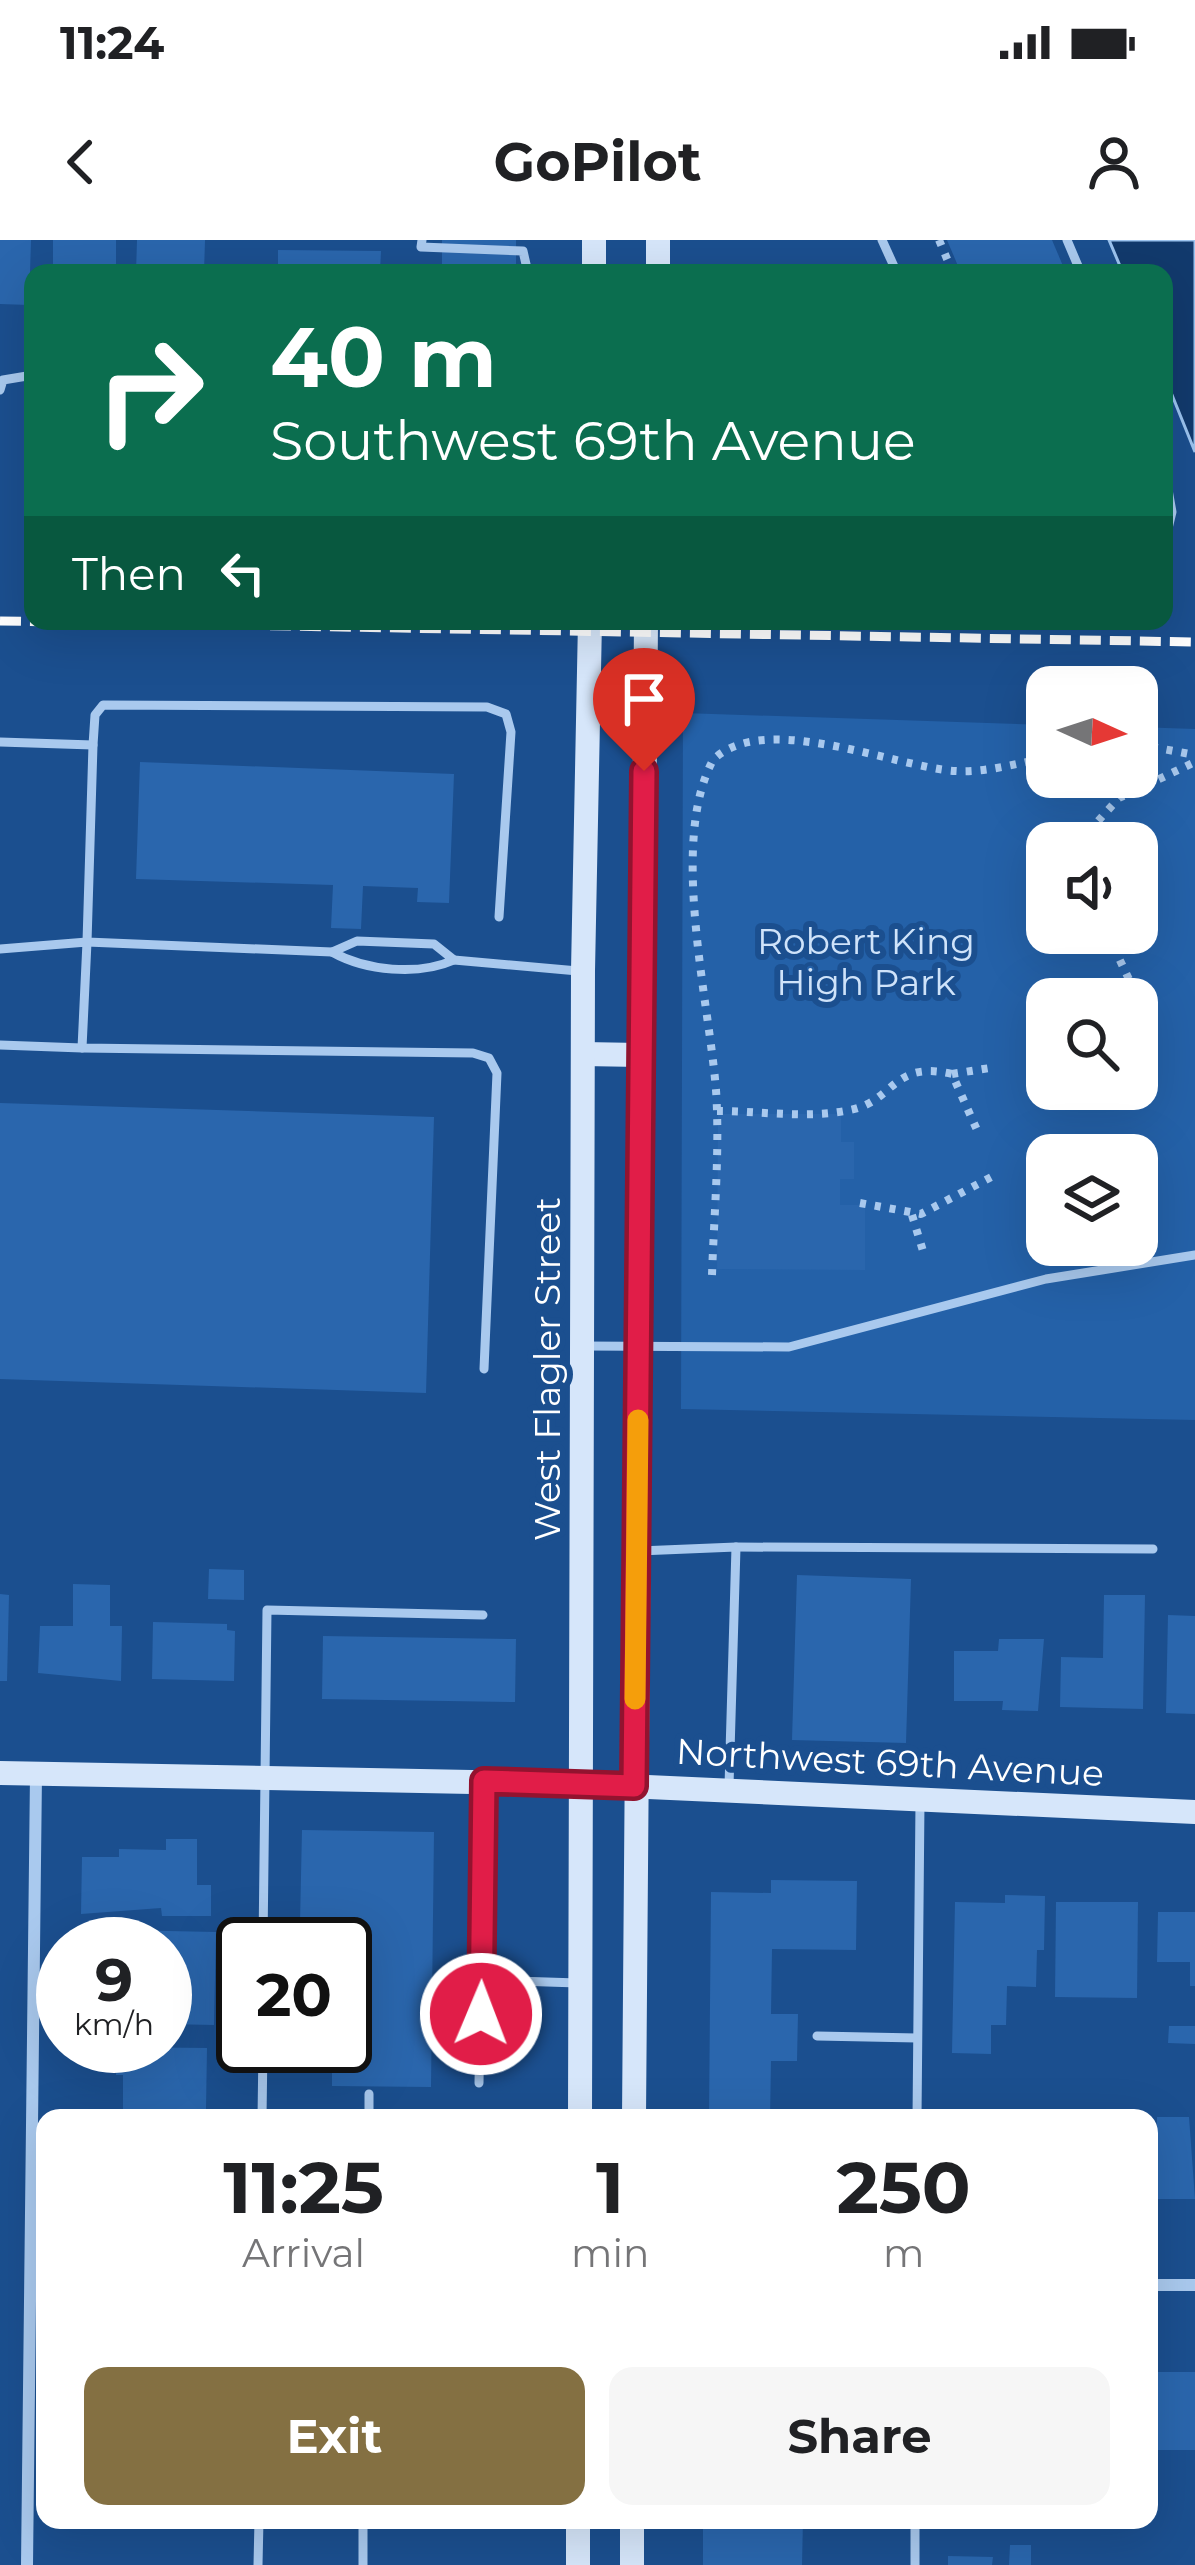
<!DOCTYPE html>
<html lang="en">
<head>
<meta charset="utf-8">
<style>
	body { margin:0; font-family:Montserrat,sans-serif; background:#f6f6f6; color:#202124; height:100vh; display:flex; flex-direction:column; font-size:45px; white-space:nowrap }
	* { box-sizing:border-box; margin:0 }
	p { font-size:39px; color:#757577 }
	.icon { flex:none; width:66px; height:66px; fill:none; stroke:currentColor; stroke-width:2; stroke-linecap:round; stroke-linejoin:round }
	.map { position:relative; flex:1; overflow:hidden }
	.details { position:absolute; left:36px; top:1869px; width:1122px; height:420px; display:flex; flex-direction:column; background:#fff; border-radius:24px; box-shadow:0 12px 48px #0002 }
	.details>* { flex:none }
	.top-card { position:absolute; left:24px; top:24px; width:1149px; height:366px; border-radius:24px; box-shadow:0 12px 48px #0002; background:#0b6e4f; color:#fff; overflow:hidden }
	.needle { width:78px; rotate:93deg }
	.tools { position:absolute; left:1026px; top:426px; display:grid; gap:24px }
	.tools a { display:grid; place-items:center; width:132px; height:132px; border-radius:24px; background:#fff; box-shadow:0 12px 48px #0002; font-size:60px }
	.speed { position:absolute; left:36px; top:1677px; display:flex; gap:24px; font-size:60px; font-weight:700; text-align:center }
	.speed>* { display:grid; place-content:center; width:156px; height:156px; border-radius:50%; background:#fff; box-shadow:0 12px 48px #0002; line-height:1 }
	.speed small { font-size:30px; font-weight:400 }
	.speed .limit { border:6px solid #111; border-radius:18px; background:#fff; color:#111 }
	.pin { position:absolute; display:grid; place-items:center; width:102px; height:102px; color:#fff; margin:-123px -51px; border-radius:50% 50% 50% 0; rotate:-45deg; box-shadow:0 0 12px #0007 }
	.pin .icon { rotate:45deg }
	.me { position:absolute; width:132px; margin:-66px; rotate:1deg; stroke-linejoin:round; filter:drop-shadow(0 0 9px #0008) }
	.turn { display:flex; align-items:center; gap:42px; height:252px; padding:0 48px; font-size:54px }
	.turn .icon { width:156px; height:156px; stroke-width:2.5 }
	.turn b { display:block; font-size:84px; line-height:102px }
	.then { display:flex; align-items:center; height:114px; padding:0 48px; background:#0003; gap:24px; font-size:45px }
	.eta { display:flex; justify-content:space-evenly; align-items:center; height:204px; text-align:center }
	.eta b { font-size:72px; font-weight:700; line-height:84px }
	.primary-button { display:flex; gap:24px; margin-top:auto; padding:24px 48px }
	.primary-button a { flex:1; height:138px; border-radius:24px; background:#847042; color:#fff; font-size:48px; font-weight:700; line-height:138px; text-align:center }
	.primary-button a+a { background:#f6f6f6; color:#202124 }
	.status { display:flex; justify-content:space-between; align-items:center; height:84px; padding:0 60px; background:#fff; direction:ltr }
	.status svg { height:33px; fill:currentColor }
	header { display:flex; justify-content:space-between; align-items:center; height:156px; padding:0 48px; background:#fff; font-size:54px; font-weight:700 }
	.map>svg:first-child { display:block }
</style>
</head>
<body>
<div class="status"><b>11:24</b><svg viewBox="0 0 49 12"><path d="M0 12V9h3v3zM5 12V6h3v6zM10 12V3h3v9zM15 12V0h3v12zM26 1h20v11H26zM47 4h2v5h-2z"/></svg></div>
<header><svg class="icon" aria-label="back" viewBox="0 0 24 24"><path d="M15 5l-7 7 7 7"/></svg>GoPilot<svg class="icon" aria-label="person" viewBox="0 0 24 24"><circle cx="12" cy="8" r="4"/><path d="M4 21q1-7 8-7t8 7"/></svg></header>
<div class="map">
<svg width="1195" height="2325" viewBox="0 0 1195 2325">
	<rect width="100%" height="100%" fill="#1b4f8f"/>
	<!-- green -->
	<path fill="#2461a8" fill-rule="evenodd" d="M683,473L1047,485V537H1137V487L1195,489V1180L681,1169ZM1047,603H1137V693H1047ZM1047,759H1137V849H1047ZM1047,915H1137V1005H1047Z"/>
	<!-- water -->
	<polygon fill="#123a6d" stroke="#9cc4f0" stroke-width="3" points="1109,0 1195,0 1195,212 1164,135 1164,33 1123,33"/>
	<!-- building -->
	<g fill="#2a66ad">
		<polygon points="0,0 31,0 29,65 0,64"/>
		<rect x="53" y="0" width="63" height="29"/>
		<polygon points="137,0 205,0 204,33 136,33"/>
		<rect x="442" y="0" width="74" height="33"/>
		<polygon points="947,0 1052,0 1066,33 961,33"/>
		<polygon points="278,10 381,11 380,33 278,33"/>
		<polygon points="140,522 454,534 449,663 417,662 418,648 363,646 361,689 331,688 333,645 136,639"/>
		<polygon points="0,863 434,877 426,1153 0,1139"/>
		<polygon points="718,874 841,874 841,902 854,902 854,939 840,939 840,965 865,965 865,1030 717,1029"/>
		<polygon points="209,1329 244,1330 244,1360 208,1359"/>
		<polygon points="797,1335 911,1339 906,1503 792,1500"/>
		<polygon points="73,1344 110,1345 110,1386 122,1386 121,1441 38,1433 40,1386 73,1386"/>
		<polygon points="0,1354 9,1355 7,1441 0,1441"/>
		<polygon points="1104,1355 1145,1355 1143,1469 1060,1467 1061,1417 1103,1418"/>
		<polygon points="1168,1375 1195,1376 1195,1474 1166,1473"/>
		<polygon points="153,1382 227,1384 227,1390 235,1391 234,1441 152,1439"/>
		<polygon points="323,1396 516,1399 515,1462 322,1459"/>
		<polygon points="999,1399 1044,1399 1038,1471 1002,1470 1003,1461 954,1461 954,1411 998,1411"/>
		<polygon points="302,1590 434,1592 431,1847 332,1846 332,1806 345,1806 345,1704 334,1704 334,1682 300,1682"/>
		<polygon points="166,1599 197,1599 197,1645 211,1645 211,1676 162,1676 161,1668 81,1674 82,1617 119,1617 119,1609 166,1610"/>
		<polygon points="771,1640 857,1641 856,1710 772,1709 771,1774 798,1774 797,1821 771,1821 770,1878 709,1878 711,1652 771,1653"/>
		<polygon points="1005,1655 1045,1656 1044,1710 1037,1710 1036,1747 1007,1746 1006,1785 991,1785 991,1814 952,1813 955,1662 1005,1663"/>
		<polygon points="1056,1662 1138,1662 1137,1758 1055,1757"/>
		<polygon points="1158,1672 1195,1672 1195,1746 1190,1746 1190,1722 1157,1722"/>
		<polygon points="119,1690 216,1692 214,1785 165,1784 165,1704 119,1704"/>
		<polygon points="1169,1786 1195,1786 1195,1804 1168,1803"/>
		<polygon points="117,1807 207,1808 206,1869 170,1869 170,1878 123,1878 123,1835 116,1835"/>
		<rect x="854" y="1871" width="23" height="7"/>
		<polygon points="1157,1877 1189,1877 1195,1959 1156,1959"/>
		<polygon points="1156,2132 1195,2132 1195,2210 1155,2210"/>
		<polygon points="703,2280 803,2280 802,2325 703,2325"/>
		<polygon points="1010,2305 1031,2305 1031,2325 1009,2325"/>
		<polygon points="948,2316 993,2317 992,2325 948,2325"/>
	</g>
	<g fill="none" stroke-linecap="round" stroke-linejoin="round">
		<!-- path -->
		<g stroke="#a9c9ee" stroke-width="8" stroke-dasharray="6 9" stroke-linecap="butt">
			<polyline points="939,0 953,33"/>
			<polyline points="1137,504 1195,515"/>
			<polyline points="1078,603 1119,558 1195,522"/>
			<polyline points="1107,693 1144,771"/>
			<polyline points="952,834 996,827"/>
			<path d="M717,871C758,871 809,879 850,870C895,861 892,820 952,834L977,890"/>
			<polyline points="860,963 921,974 997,934"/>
			<polyline points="912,975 923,1011"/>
			<path d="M712,1035C714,974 720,911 716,850C709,760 669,602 713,520C763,470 895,527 955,531C986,533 1017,523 1047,518"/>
		</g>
		<!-- lane -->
		<g stroke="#a9c9ee" stroke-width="9">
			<polyline points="422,0 421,7 523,11 528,33"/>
			<polyline points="882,0 897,33"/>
			<polyline points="1067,0 1081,33"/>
			<polyline points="0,150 3,140 33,135"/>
			<polyline points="1164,227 1172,272 1164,305"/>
			<polyline points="0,502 93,505"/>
			<path d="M357,701L434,704L454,720C418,736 366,731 332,712Z"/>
			<polyline points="0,709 87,702 82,808 473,813 489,818 497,833 484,1129"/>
			<polyline points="332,712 87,702 93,505 95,475 103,465 487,467 506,474 511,492 499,677"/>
			<polyline points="454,720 578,731"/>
			<polyline points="0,805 82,808"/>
			<polyline points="583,1106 789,1107 1046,1039 1195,1015"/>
			<polyline points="736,1307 1153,1309"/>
			<polyline points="639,1311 736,1307 729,1546"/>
			<polyline points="263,1704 267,1370 483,1375"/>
			<polyline points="481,1740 578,1743"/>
			<polyline points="817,1796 917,1798"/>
			<polyline points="479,1843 484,1546"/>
			<polyline points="262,1878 263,1806"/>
			<polyline points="369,1878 369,1854"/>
			<polyline points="917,1878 920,1562"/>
			<polyline points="258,2325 259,2280"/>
			<polyline points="363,2325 363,2280"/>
			<polyline points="915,2325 915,2280"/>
		</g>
		<!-- street -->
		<g stroke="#a9c9ee" stroke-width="12">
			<polyline points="1149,2045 1195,2045"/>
			<polyline points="27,2325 36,1534"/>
		</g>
		<!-- secondary -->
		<g stroke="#d6e6fa" stroke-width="24">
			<polyline points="594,33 594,0"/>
			<polyline points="658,33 658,0"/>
			<polyline points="583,814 640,815"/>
			<polyline points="0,1533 582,1544 1195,1572"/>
			<polyline points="580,1878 583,731 590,381"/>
			<polyline points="634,1878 646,381"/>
			<polyline points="578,2280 578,2325"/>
			<polyline points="632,2325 632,2280"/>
		</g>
		<!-- rail -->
		<polyline stroke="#fff" stroke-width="9" stroke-dasharray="21 9" stroke-linecap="butt" points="0,381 1195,402"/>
	</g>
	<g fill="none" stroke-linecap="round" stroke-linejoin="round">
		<defs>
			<polyline id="route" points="481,1774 484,1541 634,1546 644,531"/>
		</defs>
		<!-- route casing -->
		<use href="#route" stroke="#92132f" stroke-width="30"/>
		<!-- route -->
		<use href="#route" stroke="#e11d48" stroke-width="21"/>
		<!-- slow -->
		<polyline stroke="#f59e0b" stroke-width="21" points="635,1459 638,1180"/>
	</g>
	<g text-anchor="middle" stroke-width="12" stroke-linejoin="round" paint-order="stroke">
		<!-- park labels -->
		<g font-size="36" fill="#cfe3fa" stroke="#1b4f8f">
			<text x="866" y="714">Robert King<tspan x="866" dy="41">High Park</tspan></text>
		</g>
		<!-- street labels -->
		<g font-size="36" fill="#fff" stroke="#1b4f8f">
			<text transform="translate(547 1129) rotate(-90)" y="13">West Flagler Street</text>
			<text transform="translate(890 1522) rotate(3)" y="13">Northwest 69th Avenue</text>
		</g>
	</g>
</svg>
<div class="tools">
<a><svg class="needle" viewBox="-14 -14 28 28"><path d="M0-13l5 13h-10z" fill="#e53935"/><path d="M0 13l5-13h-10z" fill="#757577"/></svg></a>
<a><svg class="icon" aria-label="sound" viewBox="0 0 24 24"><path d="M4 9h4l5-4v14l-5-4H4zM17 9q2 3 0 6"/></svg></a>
<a><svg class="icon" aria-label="search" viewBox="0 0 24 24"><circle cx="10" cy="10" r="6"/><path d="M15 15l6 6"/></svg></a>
<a><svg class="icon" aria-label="layers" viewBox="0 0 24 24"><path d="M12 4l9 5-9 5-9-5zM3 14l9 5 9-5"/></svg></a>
</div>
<div class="speed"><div>9<small>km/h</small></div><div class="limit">20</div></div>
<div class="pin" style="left:644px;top:531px;background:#d93025"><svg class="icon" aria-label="arrive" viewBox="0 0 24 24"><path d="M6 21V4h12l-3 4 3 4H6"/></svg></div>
<svg class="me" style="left:481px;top:1774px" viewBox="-20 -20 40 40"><circle r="17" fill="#e11d48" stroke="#fff" stroke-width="3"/><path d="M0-11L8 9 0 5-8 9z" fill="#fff"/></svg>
<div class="top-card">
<div class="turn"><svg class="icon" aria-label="right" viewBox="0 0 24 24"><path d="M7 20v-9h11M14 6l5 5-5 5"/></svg><div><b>40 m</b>Southwest 69th Avenue</div></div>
<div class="then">Then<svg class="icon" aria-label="left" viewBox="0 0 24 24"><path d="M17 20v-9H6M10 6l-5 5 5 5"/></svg></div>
</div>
<section class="details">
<div class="eta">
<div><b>11:25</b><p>Arrival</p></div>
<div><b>1</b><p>min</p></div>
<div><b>250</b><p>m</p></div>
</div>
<div class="primary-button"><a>Exit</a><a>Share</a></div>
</section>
</div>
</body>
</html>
